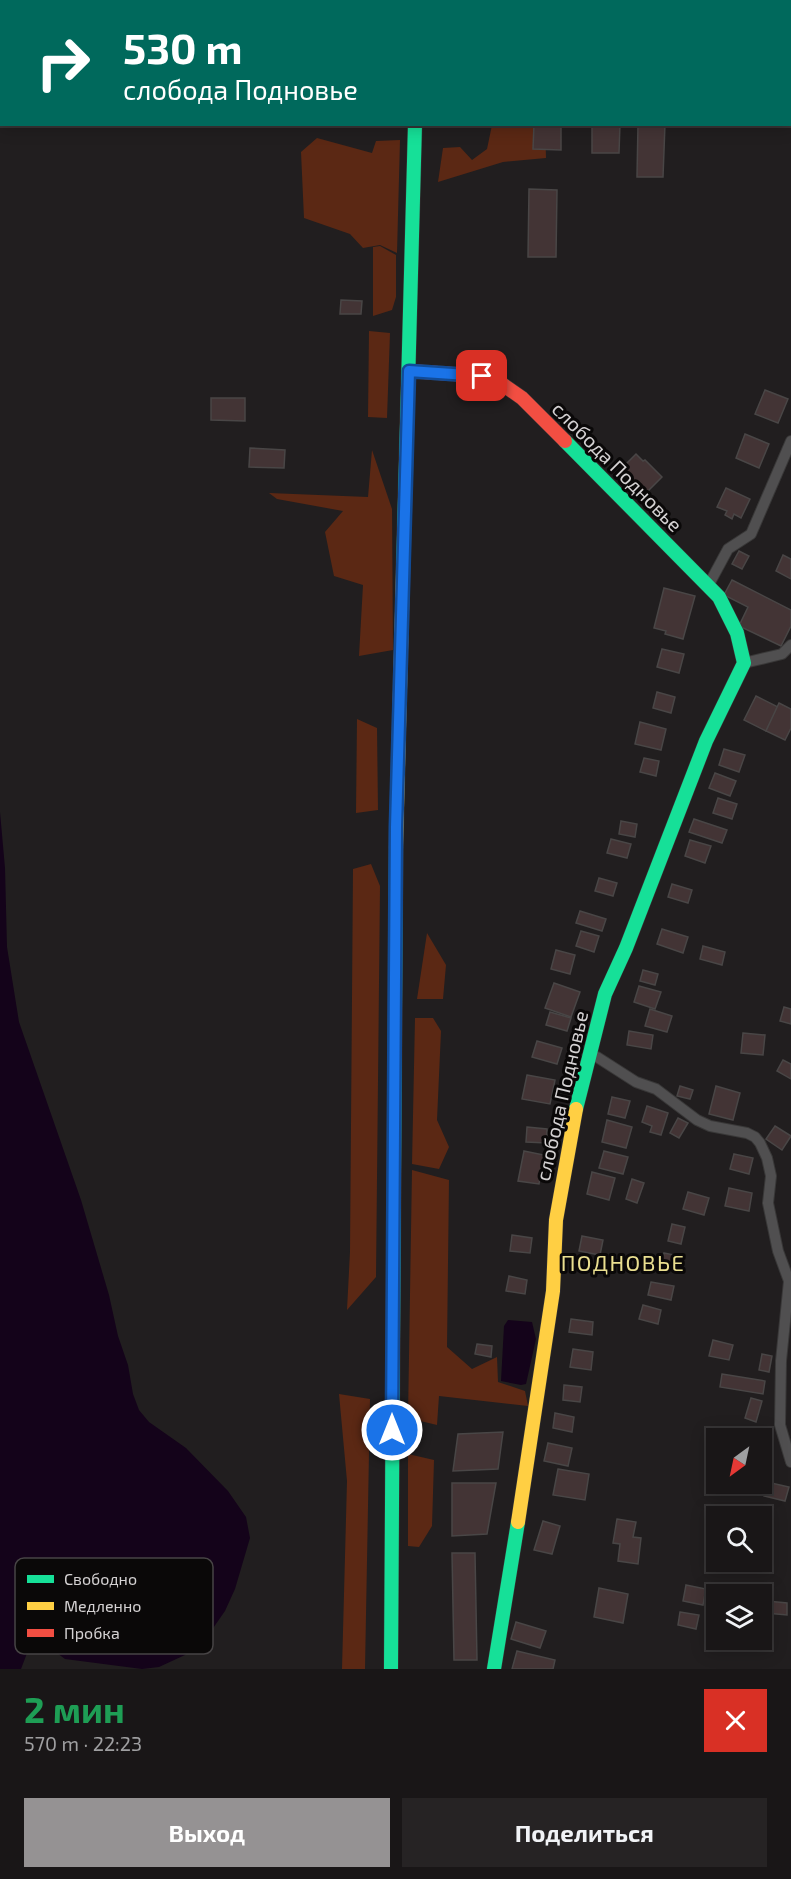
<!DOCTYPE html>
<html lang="ru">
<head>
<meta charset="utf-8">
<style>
	body { margin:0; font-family:"Exo 2",sans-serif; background:#262324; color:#f1f3f6; height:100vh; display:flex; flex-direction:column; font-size:22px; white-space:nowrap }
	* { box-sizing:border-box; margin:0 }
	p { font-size:20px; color:#9f9fa1 }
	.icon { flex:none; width:33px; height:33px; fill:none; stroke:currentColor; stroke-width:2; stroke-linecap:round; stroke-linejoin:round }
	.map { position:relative; height:1669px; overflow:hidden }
	.panel { display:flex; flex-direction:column; background:#191617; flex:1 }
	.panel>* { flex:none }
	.top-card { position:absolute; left:0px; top:0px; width:792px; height:126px; box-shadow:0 3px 15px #0003,0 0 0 2px #373536; background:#00695c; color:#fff; overflow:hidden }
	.needle { width:39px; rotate:213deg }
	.controls { position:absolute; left:706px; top:1428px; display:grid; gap:12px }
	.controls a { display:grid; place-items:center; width:66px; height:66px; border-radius:0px; background:#191617; box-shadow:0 3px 15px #0003,0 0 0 2px #373536; font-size:30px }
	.pin { position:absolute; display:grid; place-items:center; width:51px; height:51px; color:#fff; margin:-26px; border-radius:12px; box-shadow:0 3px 9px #0006 }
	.me { position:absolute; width:66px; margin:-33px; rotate:0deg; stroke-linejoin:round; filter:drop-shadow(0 0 4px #0008) }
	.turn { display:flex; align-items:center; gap:21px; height:126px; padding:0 24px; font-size:27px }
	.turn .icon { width:78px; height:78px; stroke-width:2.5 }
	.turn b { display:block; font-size:42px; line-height:51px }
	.round { display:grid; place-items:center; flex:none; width:63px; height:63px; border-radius:0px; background:#262324 }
	.overview { display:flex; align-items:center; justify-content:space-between; height:102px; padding:0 24px }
	h1 { font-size:36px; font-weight:700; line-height:45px; color:#1e9e55 }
	.primary-button { display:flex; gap:12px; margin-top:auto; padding:12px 24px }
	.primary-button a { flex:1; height:69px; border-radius:0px; background:#959293; color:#fff; font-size:24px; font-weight:700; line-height:69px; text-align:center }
	.primary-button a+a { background:#262324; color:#f1f3f6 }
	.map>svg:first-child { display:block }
</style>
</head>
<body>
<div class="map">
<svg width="791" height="1669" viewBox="0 0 791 1669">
	<rect width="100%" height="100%" fill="#211e1f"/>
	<!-- green -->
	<g fill="#5b2814">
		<polygon points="492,125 545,125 546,158 503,162 438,182 443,148 460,147 472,160 487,149"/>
		<polygon points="317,138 372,153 376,141 400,140 397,253 380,245 363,248 350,234 304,218 301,152"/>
		<polygon points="380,246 396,255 396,297 392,310 373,316 373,247"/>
		<polygon points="369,331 390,333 387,418 368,417"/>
		<polygon points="372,450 392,509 393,650 359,656 363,585 334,576 325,532 343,511 277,499 269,493 368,497"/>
		<polygon points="357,719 377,728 378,810 356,813"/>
		<polygon points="371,864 380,886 376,1277 347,1310 350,1252 353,869"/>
		<polygon points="427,933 446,965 443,999 417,999"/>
		<polygon points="415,1018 433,1018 441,1031 437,1120 449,1147 439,1169 412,1164"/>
		<polygon points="412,1170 449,1180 447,1347 472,1369 497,1357 498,1382 525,1391 528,1406 439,1396 437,1425 408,1418"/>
		<polygon points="339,1394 370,1399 365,1669 342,1669 347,1481"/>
		<polygon points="408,1454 434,1460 432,1526 419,1547 408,1546"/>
	</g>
	<!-- water -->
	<g fill="#14031a">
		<polygon points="0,812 5,868 7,947 19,1022 81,1200 109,1295 118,1336 128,1365 133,1394 139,1410 149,1422 186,1448 228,1491 246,1517 250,1538 235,1589 225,1611 209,1634 185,1655 159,1667 142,1669 65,1659 53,1650 31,1646 29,1648 21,1669 0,1669"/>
		<polygon points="508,1320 532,1322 536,1339 526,1384 521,1385 501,1381 504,1326"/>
	</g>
	<!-- building -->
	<g fill="#433435" stroke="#494646" stroke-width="1.5">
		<polygon points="534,124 561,124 561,150 533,149"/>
		<polygon points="592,124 620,124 619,153 592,153"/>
		<polygon points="638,124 665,124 663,177 637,177"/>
		<polygon points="529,189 557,190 556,257 528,257"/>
		<polygon points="341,300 362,301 361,314 340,314"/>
		<polygon points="765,390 788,399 778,423 755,414"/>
		<polygon points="211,398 245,398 245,421 211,420"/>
		<polygon points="745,434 769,444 759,468 736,458"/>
		<polygon points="250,448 285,450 284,468 249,467"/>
		<polygon points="636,454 643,461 645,460 662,477 644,495 626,478 629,475 622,468"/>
		<polygon points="726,488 750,499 741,518 734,514 732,519 725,515 727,511 717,507"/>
		<polygon points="739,551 749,556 742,569 732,564"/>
		<polygon points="783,555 791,559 791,579 776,571"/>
		<polygon points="732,580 791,610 791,626 781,646 739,626 748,607 724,595"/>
		<polygon points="664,588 695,596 683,639 665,634 666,631 654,628"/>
		<polygon points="662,649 684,654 679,673 657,667"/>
		<polygon points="657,692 675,697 671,713 653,708"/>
		<polygon points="756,696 778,707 766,731 744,720"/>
		<polygon points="779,703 791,709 791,728 785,740 766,731"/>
		<polygon points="640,722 666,729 661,750 635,744"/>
		<polygon points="724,749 745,755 739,772 719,765"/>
		<polygon points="644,758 659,761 656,776 640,772"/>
		<polygon points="715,773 736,781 730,796 709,788"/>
		<polygon points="718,798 737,804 732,819 713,813"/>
		<polygon points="694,819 727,830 722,843 689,832"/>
		<polygon points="621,821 637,824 635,837 619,834"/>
		<polygon points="611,839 631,844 627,858 607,853"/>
		<polygon points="690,840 711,846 705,863 685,856"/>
		<polygon points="599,878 617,883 613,896 595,891"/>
		<polygon points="672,884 692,890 688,903 668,897"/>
		<polygon points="580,911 606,919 602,931 576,923"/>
		<polygon points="662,929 688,937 683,953 657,944"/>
		<polygon points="581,931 599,936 594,952 576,946"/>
		<polygon points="703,946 725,952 722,965 700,959"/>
		<polygon points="556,950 575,955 570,974 551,969"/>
		<polygon points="643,970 658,974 655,985 640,981"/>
		<polygon points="554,983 580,992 571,1017 545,1008"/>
		<polygon points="639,986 661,992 655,1009 634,1002"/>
		<polygon points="784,1007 791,1009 791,1024 780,1021"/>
		<polygon points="650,1009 672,1016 667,1032 645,1026"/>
		<polygon points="550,1012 571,1018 567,1031 546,1025"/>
		<polygon points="629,1031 653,1035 651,1049 627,1045"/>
		<polygon points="743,1033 765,1035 763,1055 741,1053"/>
		<polygon points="537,1041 562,1048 557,1064 532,1057"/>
		<polygon points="783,1060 791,1064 791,1079 777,1071"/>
		<polygon points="527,1075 555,1080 550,1104 522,1099"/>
		<polygon points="680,1086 693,1090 690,1099 677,1096"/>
		<polygon points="716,1086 740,1093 733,1120 709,1114"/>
		<polygon points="612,1097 630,1101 625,1118 608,1114"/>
		<polygon points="647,1106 668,1113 661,1135 650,1132 652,1126 642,1122"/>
		<polygon points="678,1118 688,1123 679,1138 670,1133"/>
		<polygon points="607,1120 632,1127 626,1148 602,1142"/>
		<polygon points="775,1126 791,1136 782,1150 766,1139"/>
		<polygon points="527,1127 547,1129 547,1143 526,1142"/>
		<polygon points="524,1151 544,1155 539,1184 518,1181"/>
		<polygon points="604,1151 628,1157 623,1174 599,1168"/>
		<polygon points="734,1154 753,1158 749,1174 730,1169"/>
		<polygon points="592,1172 615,1178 609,1200 587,1194"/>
		<polygon points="632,1179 644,1183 637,1203 626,1199"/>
		<polygon points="729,1188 752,1193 749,1211 725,1206"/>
		<polygon points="688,1192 709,1198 704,1215 683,1209"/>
		<polygon points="672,1224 685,1227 681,1244 668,1241"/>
		<polygon points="512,1235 532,1238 530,1253 510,1251"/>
		<polygon points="582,1236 603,1240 600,1255 579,1251"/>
		<polygon points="664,1253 684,1257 681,1272 661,1267"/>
		<polygon points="509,1276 527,1280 525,1294 506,1291"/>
		<polygon points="651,1282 674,1286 671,1300 648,1295"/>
		<polygon points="643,1305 661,1310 658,1324 639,1319"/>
		<polygon points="571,1319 593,1322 592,1335 569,1332"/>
		<polygon points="713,1340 733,1345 729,1360 709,1356"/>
		<polygon points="477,1344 492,1346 491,1357 475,1354"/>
		<polygon points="573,1349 593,1352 591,1370 570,1367"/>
		<polygon points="762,1354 772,1356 769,1372 759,1370"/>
		<polygon points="722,1374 765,1381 763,1394 720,1387"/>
		<polygon points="564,1385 582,1387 580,1402 563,1400"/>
		<polygon points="751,1398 762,1401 756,1422 745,1418"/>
		<polygon points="555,1413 574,1417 572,1432 553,1428"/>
		<polygon points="503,1432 498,1469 453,1471 458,1434"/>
		<polygon points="548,1443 572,1448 568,1466 544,1461"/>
		<polygon points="558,1469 589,1474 585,1500 553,1495"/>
		<polygon points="767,1482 789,1487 785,1501 764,1496"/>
		<polygon points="452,1483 496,1483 487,1534 452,1536"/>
		<polygon points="617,1519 636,1522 633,1537 641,1538 638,1564 618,1561 620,1544 613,1543"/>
		<polygon points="543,1521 560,1526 552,1554 534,1550"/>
		<polygon points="452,1553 475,1553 477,1660 454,1660"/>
		<polygon points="686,1585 706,1589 703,1605 683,1601"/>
		<polygon points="599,1588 628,1594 623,1623 594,1617"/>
		<polygon points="767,1601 787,1603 787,1615 766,1613"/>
		<polygon points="680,1612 699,1615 696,1629 678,1625"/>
		<polygon points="516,1622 546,1631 540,1648 511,1639"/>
		<polygon points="517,1651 555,1660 553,1669 512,1669"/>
	</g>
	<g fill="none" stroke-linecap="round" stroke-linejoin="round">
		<defs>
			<g id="street">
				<polyline points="708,586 728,549 751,534 791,441"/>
				<polyline points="744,663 782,654 791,645"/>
				<polyline points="589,1055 597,1057 636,1082 656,1089 697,1120 710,1126 747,1133 755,1137 760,1143 767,1158 771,1176 768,1203 778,1251 789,1281 781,1361 780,1425 791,1462"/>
			</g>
			<g id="fast">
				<polyline points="417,2 418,0"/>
				<polyline points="565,441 719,597 737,633 744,663 706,741 626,948 605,994 576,1109"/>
				<polyline points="403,572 415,124"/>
				<polyline points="391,1669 396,847"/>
				<polyline points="494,1669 518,1522"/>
			</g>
			<g id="slow">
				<polyline points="396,847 403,572"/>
				<polyline points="518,1522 553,1291 556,1220 576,1109"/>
			</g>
			<polyline id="jam" points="409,371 482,376 502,384 522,398 565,441"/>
		</defs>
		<!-- street casing -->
		<use href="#street" stroke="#393838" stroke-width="12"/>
		<!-- fast casing -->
		<use href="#fast" stroke="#393838" stroke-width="15"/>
		<!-- slow casing -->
		<use href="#slow" stroke="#393838" stroke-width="15"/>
		<!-- jam casing -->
		<use href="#jam" stroke="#393838" stroke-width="15"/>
		<!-- street -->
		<use href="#street" stroke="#504f50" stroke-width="10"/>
		<!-- fast -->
		<use href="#fast" stroke="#16e098" stroke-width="14"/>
		<!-- slow -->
		<use href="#slow" stroke="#ffcf43" stroke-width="14"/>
		<!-- jam -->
		<use href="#jam" stroke="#f24e42" stroke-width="14"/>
	</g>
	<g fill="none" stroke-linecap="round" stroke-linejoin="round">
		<defs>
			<polyline id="route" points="392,1430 396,827 409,371 482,376"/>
		</defs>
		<!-- route casing -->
		<use href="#route" stroke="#114b97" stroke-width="15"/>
		<!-- route -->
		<use href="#route" stroke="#1a73e8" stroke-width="10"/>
	</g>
	<g text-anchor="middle" stroke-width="6" stroke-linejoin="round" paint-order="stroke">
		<!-- street labels -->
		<g font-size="20" fill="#d4d1d2" stroke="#0a0808">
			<text transform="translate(617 467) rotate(45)" y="7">слобода Подновье</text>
			<text transform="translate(562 1096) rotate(-77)" y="7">слобода Подновье</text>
		</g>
		<!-- quarter labels -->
		<g font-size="22" letter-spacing="1.5" fill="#eadf90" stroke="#0a0808">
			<text x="623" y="1271">ПОДНОВЬЕ</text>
		</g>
	</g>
	<!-- legend -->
	<rect x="15" y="1558" width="198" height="96" rx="9" fill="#0a0808" stroke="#474445" stroke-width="1.5"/>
	<rect x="27" y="1575" width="27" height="8" fill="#16e098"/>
	<rect x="27" y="1602" width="27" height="8" fill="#ffcf43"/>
	<rect x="27" y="1629" width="27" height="8" fill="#f24e42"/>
	<g font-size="16" fill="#d4d1d2">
		<text x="64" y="1585">Свободно</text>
		<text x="64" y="1612">Медленно</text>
		<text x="64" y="1639">Пробка</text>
	</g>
</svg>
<div class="controls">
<a><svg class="needle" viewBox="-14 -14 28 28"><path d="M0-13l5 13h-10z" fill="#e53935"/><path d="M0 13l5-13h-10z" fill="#9f9fa1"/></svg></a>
<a><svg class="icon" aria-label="search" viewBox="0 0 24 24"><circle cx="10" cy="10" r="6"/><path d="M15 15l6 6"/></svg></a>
<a><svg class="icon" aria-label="layers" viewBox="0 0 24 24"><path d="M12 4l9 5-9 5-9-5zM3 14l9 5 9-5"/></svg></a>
</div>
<div class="pin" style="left:482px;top:376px;background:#d93025"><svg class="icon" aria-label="arrive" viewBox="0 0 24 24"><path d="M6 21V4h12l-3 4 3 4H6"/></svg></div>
<svg class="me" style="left:392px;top:1430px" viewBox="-20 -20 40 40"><circle r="17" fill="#1a73e8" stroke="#fff" stroke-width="3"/><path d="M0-11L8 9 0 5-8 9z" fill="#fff"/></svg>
<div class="top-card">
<div class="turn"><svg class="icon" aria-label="right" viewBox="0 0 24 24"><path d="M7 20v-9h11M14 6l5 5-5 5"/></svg><div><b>530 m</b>слобода Подновье</div></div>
</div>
</div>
<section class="panel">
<div class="overview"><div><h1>2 мин</h1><p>570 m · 22:23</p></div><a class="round" style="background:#d93025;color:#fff"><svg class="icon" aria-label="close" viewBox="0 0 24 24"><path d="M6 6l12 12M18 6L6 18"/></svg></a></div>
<div class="primary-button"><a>Выход</a><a>Поделиться</a></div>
</section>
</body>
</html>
